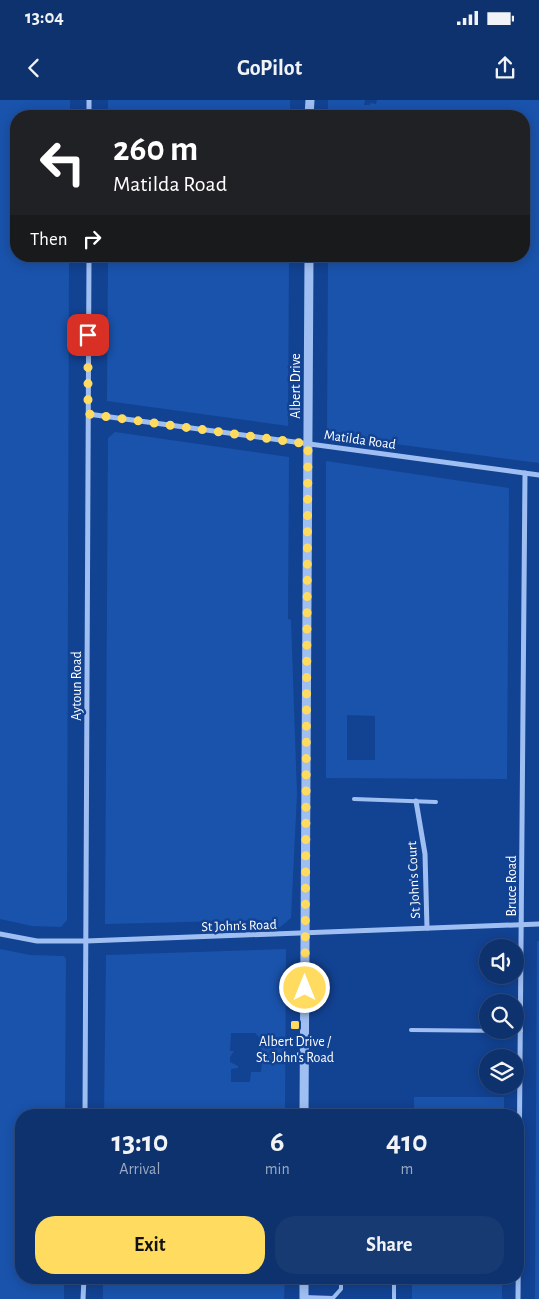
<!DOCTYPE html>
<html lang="en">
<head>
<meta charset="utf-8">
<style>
	body { margin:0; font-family:"Alegreya Sans",sans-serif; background:#173a73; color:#f1f3f6; height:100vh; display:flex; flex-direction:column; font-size:19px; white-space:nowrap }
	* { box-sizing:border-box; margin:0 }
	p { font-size:16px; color:#9baac2 }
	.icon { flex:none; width:28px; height:28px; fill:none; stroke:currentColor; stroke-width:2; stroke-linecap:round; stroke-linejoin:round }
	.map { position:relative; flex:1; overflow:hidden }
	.side { position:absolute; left:15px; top:1009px; width:509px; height:175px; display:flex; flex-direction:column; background:#0e326e; border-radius:20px; box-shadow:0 2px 12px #0003,0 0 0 1px #2e4d81 }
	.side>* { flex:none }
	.guide { position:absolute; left:10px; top:10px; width:520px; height:152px; border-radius:20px; box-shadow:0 2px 12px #0003,0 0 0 1px #2e4d81; background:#202124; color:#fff; overflow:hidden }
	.controls { position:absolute; left:479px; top:839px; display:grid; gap:10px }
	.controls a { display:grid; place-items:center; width:45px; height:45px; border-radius:50%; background:#0e326e; box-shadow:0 2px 12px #0003,0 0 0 1px #2e4d81; font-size:25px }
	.pin { position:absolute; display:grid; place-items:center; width:42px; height:42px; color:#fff; margin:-21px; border-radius:10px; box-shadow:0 2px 8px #0006 }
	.me { position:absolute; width:55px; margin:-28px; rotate:0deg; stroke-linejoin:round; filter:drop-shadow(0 0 4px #0008) }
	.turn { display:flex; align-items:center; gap:18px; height:105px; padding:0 20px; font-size:22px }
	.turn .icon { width:65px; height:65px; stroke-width:2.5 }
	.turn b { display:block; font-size:35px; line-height:42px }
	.then { display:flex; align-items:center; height:48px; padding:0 20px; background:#0003; gap:10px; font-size:19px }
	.eta { display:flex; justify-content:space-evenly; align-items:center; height:85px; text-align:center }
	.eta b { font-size:30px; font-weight:600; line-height:35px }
	.action { display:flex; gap:10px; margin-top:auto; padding:10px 20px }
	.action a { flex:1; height:58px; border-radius:20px; background:#ffdb60; color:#111; font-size:20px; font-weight:600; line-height:58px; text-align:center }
	.action a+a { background:#173a73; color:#f1f3f6 }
	.status { display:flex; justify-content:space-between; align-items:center; height:35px; padding:0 25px; background:#0e326e; direction:ltr }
	.status svg { height:14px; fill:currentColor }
	header { display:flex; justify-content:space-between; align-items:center; height:65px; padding:0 20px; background:#0e326e; font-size:22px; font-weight:600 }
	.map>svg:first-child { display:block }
</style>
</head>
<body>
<div class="status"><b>13:04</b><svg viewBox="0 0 49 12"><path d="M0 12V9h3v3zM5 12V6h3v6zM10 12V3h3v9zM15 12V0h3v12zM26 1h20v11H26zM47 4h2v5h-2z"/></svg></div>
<header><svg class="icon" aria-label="back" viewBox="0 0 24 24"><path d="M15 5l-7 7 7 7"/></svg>GoPilot<svg class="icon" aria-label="share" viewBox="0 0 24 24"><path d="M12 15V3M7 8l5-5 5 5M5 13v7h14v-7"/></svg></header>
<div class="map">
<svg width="539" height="1199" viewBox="0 0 539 1199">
	<rect width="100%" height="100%" fill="#124292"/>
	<!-- green -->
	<g fill="#1a53ac" fill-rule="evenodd">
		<polygon points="0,0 70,0 70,16 16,16 16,156 69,156 67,820 61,827 32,826 0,819"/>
		<rect x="108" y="0" width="182" height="16"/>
		<polygon points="328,0 365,0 364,5 370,5 370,3 376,4 377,0 539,0 539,363 327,335 328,156 524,156 524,16 328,16"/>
		<polygon points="108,156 289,156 288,326 107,301"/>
		<polygon points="115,332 289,357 288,519 291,520 297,694 291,818 279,828 261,823 262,820 105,824 108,338"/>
		<path d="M326,361L509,388L507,679L326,678ZM347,615L375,616V660H347Z"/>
		<polygon points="537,841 539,841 539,1199 535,1199"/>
		<polygon points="0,849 30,855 64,856 66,859 65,1015 21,1015 21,1178 64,1178 64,1199 0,1199"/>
		<path d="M286,849L285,1015H104L106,855ZM231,933H255L259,937V947L263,952L261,972H251L250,982H231V969L238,968V966L230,962V957L234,951H230Z"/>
		<rect x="414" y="997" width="90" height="18"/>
		<polygon points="103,1178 285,1178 284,1199 103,1199"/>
		<rect x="412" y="1178" width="90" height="21"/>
	</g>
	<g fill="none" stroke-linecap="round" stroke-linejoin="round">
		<!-- service -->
		<g stroke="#9fbff2" stroke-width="4">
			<polyline points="354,699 436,702"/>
			<polyline points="411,930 521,931"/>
			<polyline points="394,1178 394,1198"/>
			<polyline points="304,1197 333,1198 341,1189 341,1178"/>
		</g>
		<!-- minor -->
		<g stroke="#9fbff2" stroke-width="5">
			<polyline points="89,16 89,0"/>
			<polyline points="88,314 539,375"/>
			<polyline points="416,701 425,754 427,828"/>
			<polyline points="0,834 37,841 86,841 539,824"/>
			<polyline points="85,1015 89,156"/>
			<polyline points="83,1199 84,1178"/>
			<polyline points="518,1199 525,373"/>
		</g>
		<!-- tertiary -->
		<g stroke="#9fbff2" stroke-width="9">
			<polyline points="309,16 310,0"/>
			<polyline points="304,1015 309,156"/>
			<polyline points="304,1199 304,1178"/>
		</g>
	</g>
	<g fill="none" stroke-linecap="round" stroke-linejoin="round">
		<!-- route -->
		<polyline stroke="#ffdb60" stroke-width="9" stroke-dasharray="0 16.2" points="88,235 88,314 308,344 305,888"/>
	</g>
	<!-- markers -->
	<rect fill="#ffdb60" stroke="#124292" stroke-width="2" x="290" y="920" width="10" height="10" rx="2.5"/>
	<g text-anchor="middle" stroke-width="5" stroke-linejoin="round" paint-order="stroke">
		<!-- street labels -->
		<g font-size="14" fill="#fff" stroke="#124292">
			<text transform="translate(295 286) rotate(-90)" y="5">Albert Drive</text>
			<text transform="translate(360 339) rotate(8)" y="5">Matilda Road</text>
			<text transform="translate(76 586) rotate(-90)" y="5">Aytoun Road</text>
			<text transform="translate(413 780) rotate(-93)" y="5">St John's Court</text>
			<text transform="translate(511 786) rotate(-90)" y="5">Bruce Road</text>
			<text transform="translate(239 825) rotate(-2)" y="5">St John's Road</text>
		</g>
		<!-- poi labels -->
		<g font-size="14" fill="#fff" stroke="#124292">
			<text x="295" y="946">Albert Drive /<tspan x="295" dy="16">St. John's Road</tspan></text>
		</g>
	</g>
</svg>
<div class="controls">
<a><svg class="icon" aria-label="sound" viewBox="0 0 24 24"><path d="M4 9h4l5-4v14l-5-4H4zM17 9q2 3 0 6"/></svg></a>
<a><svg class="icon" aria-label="search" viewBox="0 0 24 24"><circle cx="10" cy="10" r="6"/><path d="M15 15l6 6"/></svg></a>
<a><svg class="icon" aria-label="layers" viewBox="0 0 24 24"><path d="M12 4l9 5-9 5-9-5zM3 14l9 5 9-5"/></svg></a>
</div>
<div class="pin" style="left:88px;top:235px;background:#d93025"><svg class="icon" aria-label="arrive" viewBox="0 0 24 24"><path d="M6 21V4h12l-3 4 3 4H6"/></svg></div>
<svg class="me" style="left:305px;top:888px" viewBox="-20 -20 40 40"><circle r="17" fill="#ffdb60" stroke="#fff" stroke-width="3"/><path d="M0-11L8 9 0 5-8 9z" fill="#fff"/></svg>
<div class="guide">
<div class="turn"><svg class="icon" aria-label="left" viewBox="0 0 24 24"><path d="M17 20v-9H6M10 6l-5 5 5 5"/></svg><div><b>260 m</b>Matilda Road</div></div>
<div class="then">Then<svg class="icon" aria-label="right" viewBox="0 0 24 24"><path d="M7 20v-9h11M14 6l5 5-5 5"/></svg></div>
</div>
<section class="side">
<div class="eta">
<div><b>13:10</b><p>Arrival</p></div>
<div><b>6</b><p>min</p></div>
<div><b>410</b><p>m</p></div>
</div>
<div class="action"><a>Exit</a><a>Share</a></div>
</section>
</div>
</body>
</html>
